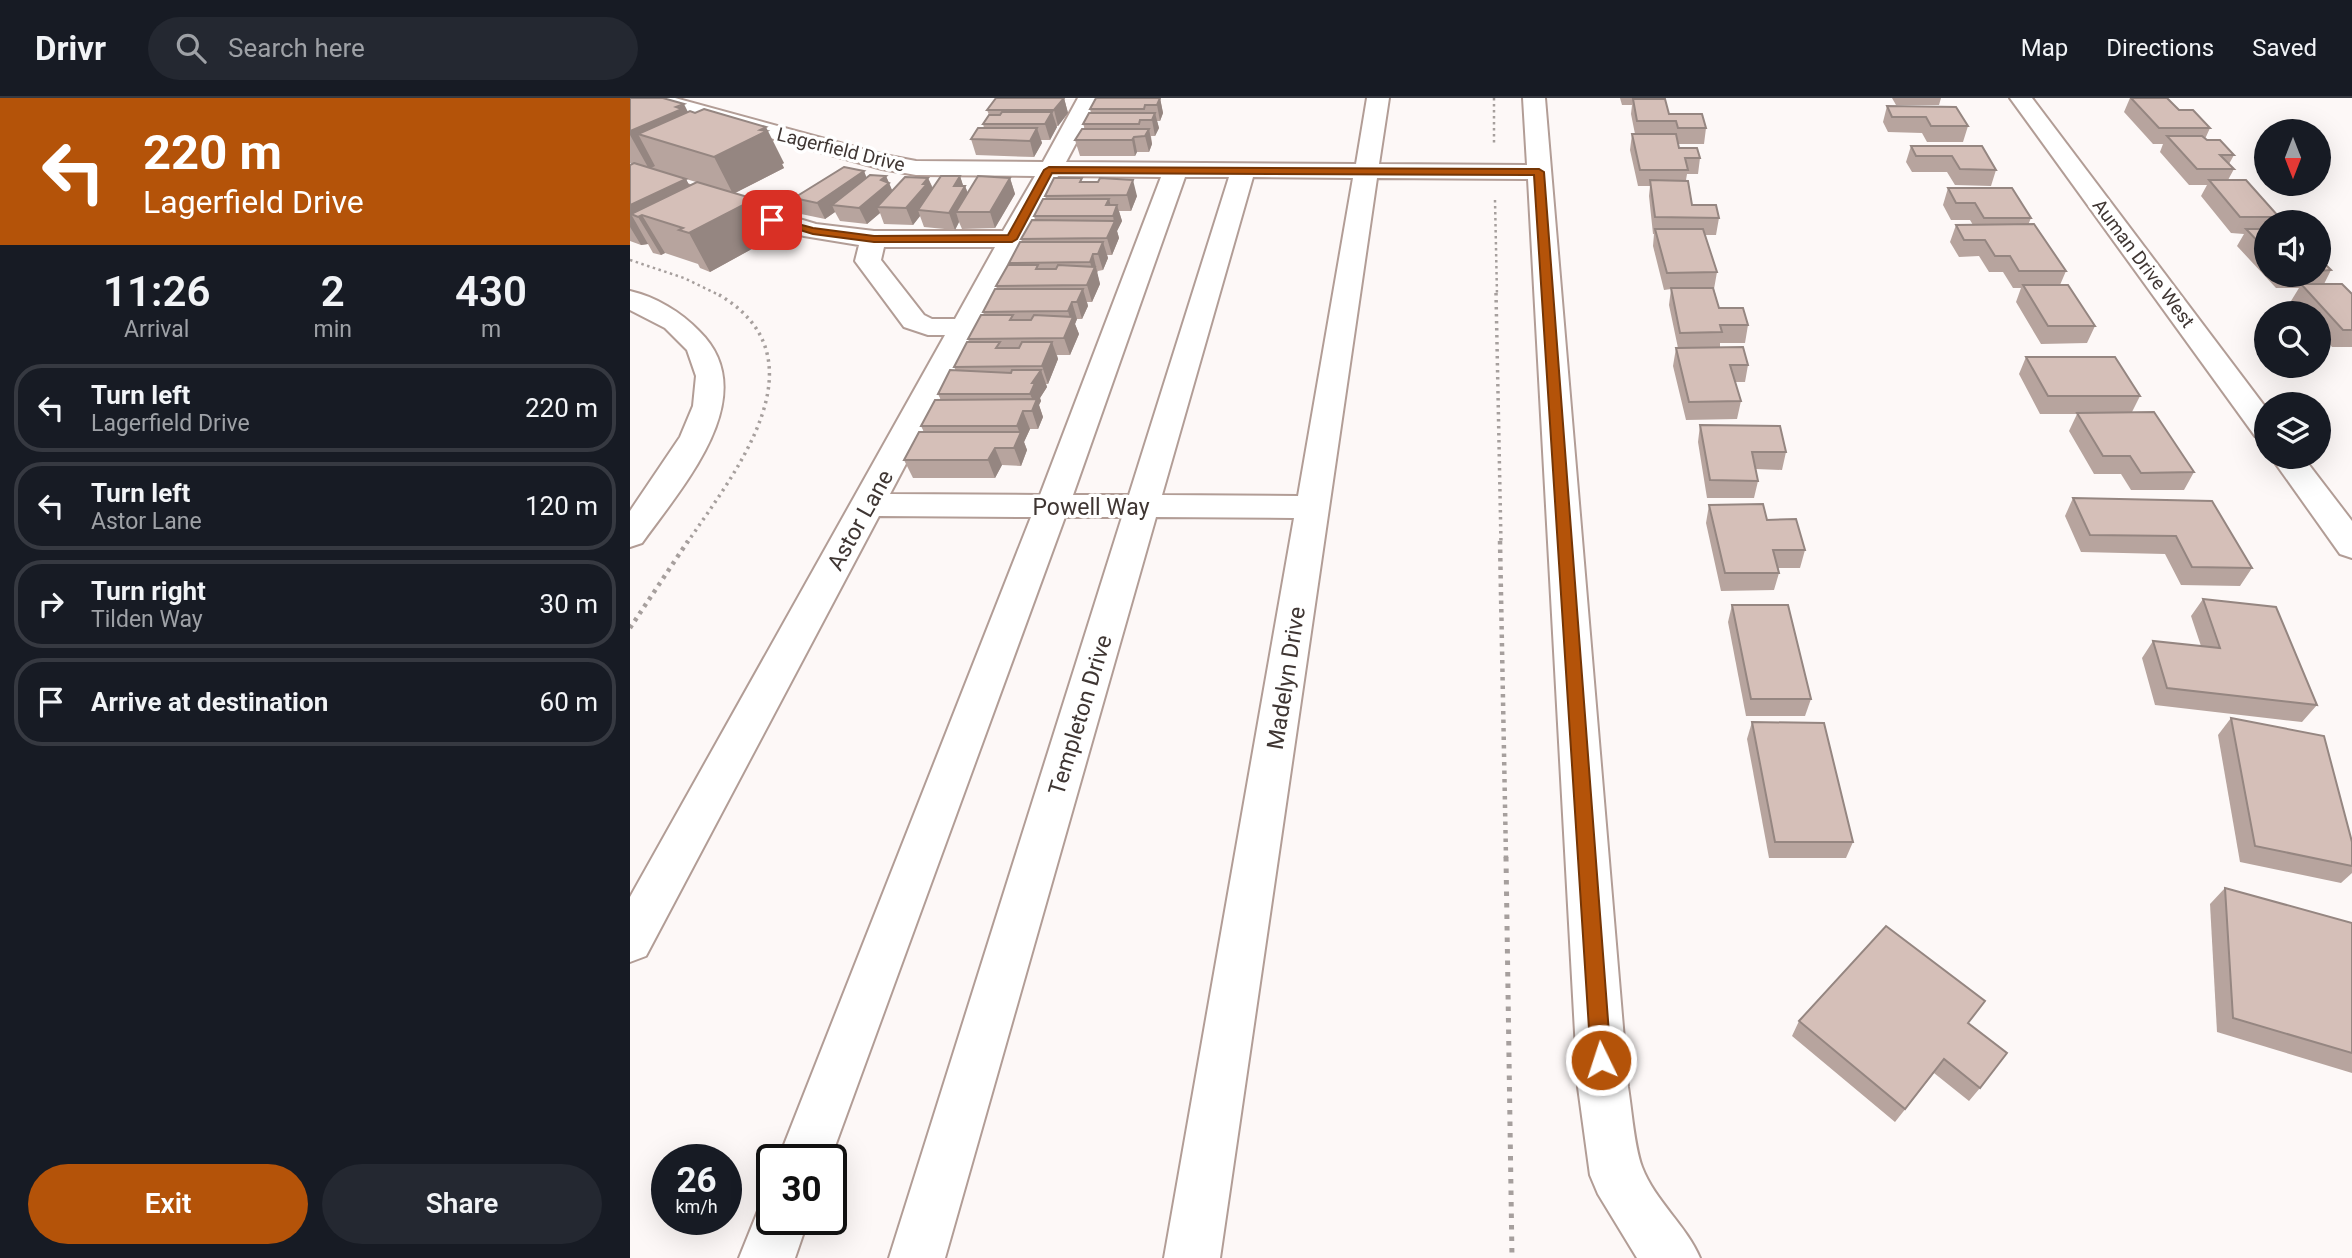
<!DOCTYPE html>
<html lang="en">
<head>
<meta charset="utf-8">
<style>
	body { margin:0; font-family:Roboto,sans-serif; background:#242831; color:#f1f3f6; height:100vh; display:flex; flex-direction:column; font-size:26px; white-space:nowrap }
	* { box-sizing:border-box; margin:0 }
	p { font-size:23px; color:#9ea1a6 }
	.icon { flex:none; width:38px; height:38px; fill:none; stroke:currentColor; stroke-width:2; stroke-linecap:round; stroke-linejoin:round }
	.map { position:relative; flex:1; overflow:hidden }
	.details { display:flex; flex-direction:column; background:#171b24; width:630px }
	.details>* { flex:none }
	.top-card { background:#b45309; color:#fff; overflow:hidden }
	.needle { width:46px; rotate:180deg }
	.controls { position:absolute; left:1624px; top:21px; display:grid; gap:14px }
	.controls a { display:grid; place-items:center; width:77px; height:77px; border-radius:50%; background:#171b24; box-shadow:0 7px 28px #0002; font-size:35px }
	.speed { position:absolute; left:21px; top:1046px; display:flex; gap:14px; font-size:35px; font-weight:700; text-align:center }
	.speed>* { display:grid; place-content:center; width:91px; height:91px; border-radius:50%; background:#171b24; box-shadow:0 7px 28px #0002; line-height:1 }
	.speed small { font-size:18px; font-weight:400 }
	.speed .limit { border:4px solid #111; border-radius:10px; background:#fff; color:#111 }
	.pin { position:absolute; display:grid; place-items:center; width:60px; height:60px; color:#fff; margin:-30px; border-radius:14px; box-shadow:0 4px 10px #0006 }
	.me { position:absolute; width:77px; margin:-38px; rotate:356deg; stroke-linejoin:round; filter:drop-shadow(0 0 5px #0008) }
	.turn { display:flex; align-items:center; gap:24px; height:147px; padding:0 28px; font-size:32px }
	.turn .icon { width:91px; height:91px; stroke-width:2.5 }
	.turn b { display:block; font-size:49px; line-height:60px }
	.eta { display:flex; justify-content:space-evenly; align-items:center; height:119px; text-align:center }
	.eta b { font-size:42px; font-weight:600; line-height:49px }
	.action { display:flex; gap:14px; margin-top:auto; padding:14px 28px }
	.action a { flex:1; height:80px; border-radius:42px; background:#b45309; color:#fff; font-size:28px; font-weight:600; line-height:80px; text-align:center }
	.action a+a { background:#242831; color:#f1f3f6 }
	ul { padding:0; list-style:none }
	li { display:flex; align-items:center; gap:21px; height:88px; margin:0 14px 10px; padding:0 14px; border:4px solid #363941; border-radius:28px }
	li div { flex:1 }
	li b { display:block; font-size:26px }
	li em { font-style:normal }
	header { display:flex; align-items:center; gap:42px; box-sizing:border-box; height:98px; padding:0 35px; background:#171b24; border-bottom:2px solid #363941 }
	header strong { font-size:33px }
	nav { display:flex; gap:38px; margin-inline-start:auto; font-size:24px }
	.search { width:490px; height:63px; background:#242831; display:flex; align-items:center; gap:18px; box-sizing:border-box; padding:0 24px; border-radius:38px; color:#9ea1a6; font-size:26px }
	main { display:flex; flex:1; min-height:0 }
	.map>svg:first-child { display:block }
</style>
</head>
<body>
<header>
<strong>Drivr</strong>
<div class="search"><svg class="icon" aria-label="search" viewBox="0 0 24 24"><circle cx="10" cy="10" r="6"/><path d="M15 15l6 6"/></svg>Search here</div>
<nav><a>Map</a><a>Directions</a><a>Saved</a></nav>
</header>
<main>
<section class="details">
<div class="top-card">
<div class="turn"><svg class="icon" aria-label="left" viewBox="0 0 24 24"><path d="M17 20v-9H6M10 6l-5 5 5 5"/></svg><div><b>220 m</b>Lagerfield Drive</div></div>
</div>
<div class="eta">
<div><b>11:26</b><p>Arrival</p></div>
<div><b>2</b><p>min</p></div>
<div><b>430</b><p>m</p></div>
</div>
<ul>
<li><svg class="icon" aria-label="left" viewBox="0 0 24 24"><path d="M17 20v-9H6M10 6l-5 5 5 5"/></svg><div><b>Turn left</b><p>Lagerfield Drive</p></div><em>220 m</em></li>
<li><svg class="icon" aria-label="left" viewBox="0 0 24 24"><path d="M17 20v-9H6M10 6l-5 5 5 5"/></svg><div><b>Turn left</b><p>Astor Lane</p></div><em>120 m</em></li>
<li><svg class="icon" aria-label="right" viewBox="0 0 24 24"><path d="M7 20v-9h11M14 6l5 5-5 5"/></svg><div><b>Turn right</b><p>Tilden Way</p></div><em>30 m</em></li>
<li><svg class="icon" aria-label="arrive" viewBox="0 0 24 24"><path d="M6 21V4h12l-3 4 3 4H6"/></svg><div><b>Arrive at destination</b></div><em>60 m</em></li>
</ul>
<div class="action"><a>Exit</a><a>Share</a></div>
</section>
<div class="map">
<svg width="1722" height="1160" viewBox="0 0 1722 1160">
	<rect width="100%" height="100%" fill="#fdf8f7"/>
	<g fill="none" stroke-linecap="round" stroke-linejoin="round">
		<defs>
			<g id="street">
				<path d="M10,0H45L254,57L286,63L413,64L448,0H470L436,64L726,66L737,0H759L749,66L897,67L893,0H915L998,989C1002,1013 1004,1047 1012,1069C1025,1103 1056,1127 1070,1160H1007L968,1096L960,1077L948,989L898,81L747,80L590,1160H534L664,420L526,419L315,1160H259L492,419H435L200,1062H148L401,419L249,418L16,858L0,864V799L315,237H298L274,229L225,163L229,147L174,138L0,85V70L186,126L244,133H373L405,78L286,77L252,71L13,5ZM428,78L531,79L410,397L260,396ZM555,79H599L499,397H443ZM623,79L723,80L668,398L532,397ZM254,149H365L325,221H302L294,217L251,162Z"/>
				<polygon points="1380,0 1402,0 1636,310 1636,340 1625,338"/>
				<path d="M0,193C26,199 51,214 69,233C135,297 52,389 12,445L0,449V413L50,339L63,308L66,278L57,252L35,230L0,212Z"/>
				<polygon points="1641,359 1673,359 1722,423 1722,460 1710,456"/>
				<polygon points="142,1099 142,1122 178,1122 165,1160 109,1160 132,1103"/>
			</g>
		</defs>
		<!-- street casing -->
		<use href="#street" stroke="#b29d96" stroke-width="4"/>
		<!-- path-far3 -->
		<g stroke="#a69f9d" stroke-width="2.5" stroke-dasharray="2.5 3.5" stroke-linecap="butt">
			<polyline points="864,0 864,45"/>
			<polyline points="865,102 867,197"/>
			<polyline points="0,162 54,180 89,197"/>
		</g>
		<!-- path-far2 -->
		<g stroke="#a69f9d" stroke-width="3.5" stroke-dasharray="2.5 4.5" stroke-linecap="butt">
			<polyline points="866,195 871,445"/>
			<path d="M57,445C105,374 199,259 86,195"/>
		</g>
		<!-- path-far1 -->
		<g stroke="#a69f9d" stroke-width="4.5" stroke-dasharray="3.5 5" stroke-linecap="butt">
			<polyline points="870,443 876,760"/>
			<polyline points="0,530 58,443"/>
		</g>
		<!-- path -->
		<polyline stroke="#a69f9d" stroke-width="5" stroke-dasharray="4.5 7" stroke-linecap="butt" points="876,759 882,1160"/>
		<!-- street -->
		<use href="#street" fill="#fff" fill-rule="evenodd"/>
	</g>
	<!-- wall -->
	<g fill="#b7a49e" fill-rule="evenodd">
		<path d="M0,0L58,14L154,65L152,66L154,70L105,95L140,138L139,139L140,141L80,174L70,170L68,166L35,155L31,157L23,155L18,146L11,147L0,143V67L2,66L0,65ZM56,81L66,84L59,88Z"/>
		<polygon points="434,0 438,15 428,28 426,28 427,29 420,42 411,42 412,45 404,59 346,57 341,41 354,30 353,26 359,17 357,12"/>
		<polygon points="530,0 533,15 530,23 527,23 529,30 525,38 521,38 522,46 519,54 507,54 505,58 450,58 445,42 455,31 453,26 461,15 460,11"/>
		<polygon points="990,0 1028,0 1039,16 1076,30 1074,46 1048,46 1049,50 1070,60 1068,76 1057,76 1056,82 1062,107 1089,120 1086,137 1075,137 1087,174 1084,191 1089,210 1118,227 1115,245 1090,245 1090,249 1118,267 1115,284 1105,284 1111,303 1107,321 1056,322 1043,268 1046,250 1048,250 1039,207 1041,191 1034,192 1023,148 1024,136 1023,136 1019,98 1020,88 1008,88 1000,52 1002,36 1005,36 1001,16 1002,7 992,7"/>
		<polygon points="1262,0 1311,0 1309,7 1266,7"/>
		<polygon points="1500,0 1537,0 1549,12 1580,30 1575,41 1604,57 1599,66 1604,71 1598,82 1649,119 1646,124 1636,124 1636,177 1689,177 1689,160 1701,172 1694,186 1722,196 1722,249 1702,249 1689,234 1689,215 1672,215 1661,203 1669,190 1646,190 1607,148 1614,136 1601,135 1571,98 1577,87 1559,87 1530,54 1533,46 1523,46 1494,14"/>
		<polygon points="1257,8 1338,28 1333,44 1297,44 1292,35 1258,34 1253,24"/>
		<polygon points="1281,48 1352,48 1366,72 1361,88 1325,87 1317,74 1282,74 1276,64"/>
		<polygon points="234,73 236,79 256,78 262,93 298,80 303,90 330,78 333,88 335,88 338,95 380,80 385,96 365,130 332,131 329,124 325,132 294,129 290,118 283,127 254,126 250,115 237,126 210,123 205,114 195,121 171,116 164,100"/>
		<polygon points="453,84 507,98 501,113 489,113 492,123 487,133 489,140 482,157 477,157 478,160 473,172 468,173 467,175 470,186 462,204 457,204 458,208 452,221 447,221 445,226 449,236 440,257 427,257 428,261 418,286 416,286 417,289 410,300 411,303 409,307 413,319 408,331 400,331 394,344 397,352 391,368 372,367 365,380 283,380 274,362 294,334 291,328 311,302 308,296 326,273 324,269 339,244 338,241 354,217 353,214 367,191 366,188 380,167 379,165 392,144 391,141 405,122 404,118 416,101 415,98"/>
		<polygon points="1318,90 1401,120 1398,127 1436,173 1430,187 1465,228 1457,245 1411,246 1386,204 1391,190 1383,190 1373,174 1359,174 1349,158 1329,159 1320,144 1326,127 1343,127 1340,122 1321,122 1313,107"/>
		<polygon points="1396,259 1510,298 1502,314 1564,374 1554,392 1501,392 1491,376 1464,376 1439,333 1447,316 1410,316 1389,276"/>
		<polygon points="1070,327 1156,354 1152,372 1126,371 1128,383 1124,400 1077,400 1068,344"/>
		<polygon points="1443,400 1582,403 1622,470 1610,488 1551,487 1535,456 1451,454 1435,418"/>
		<polygon points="1079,407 1137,422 1175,452 1170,470 1148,470 1149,475 1144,492 1091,493 1076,425"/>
		<polygon points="1573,501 1687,607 1672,624 1525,607 1512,560 1523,543 1571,548 1561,518"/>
		<polygon points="1102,507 1181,601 1175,618 1116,618 1098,524"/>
		<polygon points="1601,620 1722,744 1722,775 1711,785 1610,764 1588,637"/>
		<polygon points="1122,624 1223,744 1216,760 1139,760 1117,641"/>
		<polygon points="1595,790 1722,825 1722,975 1587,934 1580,806"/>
		<polygon points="1169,923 1338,926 1350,990 1339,1003 1304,975 1265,1024 1162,938"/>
	</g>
	<!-- shaded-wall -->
	<g fill="#958681">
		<polygon points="434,0 438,15 428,28 424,12"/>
		<polygon points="530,0 533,15 530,23 527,7"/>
		<polygon points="54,6 72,42 8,36 25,68 19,71 0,37 0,33"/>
		<polygon points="422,14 427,29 420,42 415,26"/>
		<polygon points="525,15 529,30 525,38 522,22"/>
		<polygon points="136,29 154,65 152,66 154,70 103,96 84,59"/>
		<polygon points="407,30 412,45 404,59 400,43"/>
		<polygon points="519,31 522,46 519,54 515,38"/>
		<polygon points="504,39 507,54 505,58 502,42"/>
		<polygon points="0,68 56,81 76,119 12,117 35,155 31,157 8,119 1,116 18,146 11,147 0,129"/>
		<polygon points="234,73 240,89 202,107 205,114 195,121 187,105"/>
		<polygon points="256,78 266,101 247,109 250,115 237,126 229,110 251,82"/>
		<polygon points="330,78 334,90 335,88 341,104 326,114 329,124 325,132 319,115 324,88"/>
		<polygon points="298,80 305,96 288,112 290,118 283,127 276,110"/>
		<polygon points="380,80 385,96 365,130 360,114"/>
		<polygon points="503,82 507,98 501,113 497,97"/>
		<polygon points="121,100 140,138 139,139 140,141 80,174 59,135"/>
		<polygon points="479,101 483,116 487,107 492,123 487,133 489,140 482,157 477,140 484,124 483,118 476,107"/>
		<polygon points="473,144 478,160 473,172 468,156"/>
		<polygon points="463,156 470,186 462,204 457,187 463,174 460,164"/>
		<polygon points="453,191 458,208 452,221 447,204"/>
		<polygon points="442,204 447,221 445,226 449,236 440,257 434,240 441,224 438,213"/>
		<polygon points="422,244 428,261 418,286 412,268"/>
		<polygon points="411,272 417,289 410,300 411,303 409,307 413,319 408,331 402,313 405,307 400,296 402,285"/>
		<polygon points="393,313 400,331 394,344 397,352 391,368 384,350 390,336 387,328"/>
		<polygon points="365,350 372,367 365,380 358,362"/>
	</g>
	<!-- building -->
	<g fill="#d5bfb8" stroke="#958681" stroke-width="2">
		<polygon points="0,0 33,0 54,6 46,9 52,11 0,33"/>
		<polygon points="366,0 434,0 424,12 357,12"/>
		<polygon points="466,0 530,0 527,7 515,7 514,11 460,11"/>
		<polygon points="1501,0 1537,0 1549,12 1563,12 1580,30 1529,30"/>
		<polygon points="1003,1 1035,1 1039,16 1072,16 1076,30 1048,30 1046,23 1007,23"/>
		<polygon points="1257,8 1326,9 1338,28 1301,28 1296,19 1262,19"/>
		<polygon points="74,11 136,29 130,32 137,33 84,59 8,36 60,13 65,15"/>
		<polygon points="372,14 422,14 415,26 353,26 359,17 370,17"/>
		<polygon points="459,15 525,15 522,22 510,22 509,26 453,26"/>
		<polygon points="348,30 407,30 400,43 341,41"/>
		<polygon points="452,31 519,31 515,38 504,39 502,42 445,42"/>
		<polygon points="1002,36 1046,36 1049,50 1067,50 1070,60 1055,60 1058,72 1010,72"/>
		<polygon points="1537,38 1572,38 1577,42 1590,42 1604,57 1590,57 1604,71 1567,71"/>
		<polygon points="1281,48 1352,48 1366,72 1330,71 1322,58 1286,58"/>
		<polygon points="4,65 56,81 0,107 0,67"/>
		<polygon points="214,69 234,73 187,105 164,100"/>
		<polygon points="240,77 256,78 251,82 259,85 229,110 202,107"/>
		<polygon points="311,78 330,78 324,88 335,88 319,115 288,112"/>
		<polygon points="348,78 380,80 360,114 326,114"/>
		<polygon points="275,79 298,80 293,86 297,86 276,110 247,109"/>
		<polygon points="424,80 452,80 450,84 468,84 470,80 503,82 497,97 415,98"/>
		<polygon points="1020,82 1058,83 1062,107 1086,107 1089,120 1025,119"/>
		<polygon points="1579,82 1616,82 1649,119 1610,119"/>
		<polygon points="67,84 121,100 117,102 121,103 59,135 49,132 53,130 12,117 8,119 1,116"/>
		<polygon points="1318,90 1382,90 1401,120 1354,120 1345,105 1326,105"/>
		<polygon points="413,101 479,101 476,107 487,107 483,118 404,118"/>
		<polygon points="402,122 485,123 477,140 391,141"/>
		<polygon points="1404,126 1436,173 1389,173 1380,158 1365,158 1355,142 1334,142 1326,127"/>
		<polygon points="1025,131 1073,131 1087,174 1037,175"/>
		<polygon points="1616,131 1636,131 1636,152"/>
		<polygon points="390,144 473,144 468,156 463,156 460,164 379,165"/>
		<polygon points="1689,160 1701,172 1689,173"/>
		<polygon points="378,167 408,167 406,171 426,171 428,167 465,169 457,187 366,188"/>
		<polygon points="1671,186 1712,186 1722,196 1722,232 1713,232"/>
		<polygon points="1393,187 1438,187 1465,228 1418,228"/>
		<polygon points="1041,190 1083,190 1089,210 1113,210 1118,227 1090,227 1092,234 1050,235"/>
		<polygon points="365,191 453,191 447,204 442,204 438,213 353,214"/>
		<polygon points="351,217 383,217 380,222 401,222 404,217 443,219 434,240 338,241"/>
		<polygon points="337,244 370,244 366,250 389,250 392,244 422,244 412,268 324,269"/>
		<polygon points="1113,249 1118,267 1100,267 1111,303 1059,304 1046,250"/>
		<polygon points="1396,259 1485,259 1510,298 1418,298"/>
		<polygon points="320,272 381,275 382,272 411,272 402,285 405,285 400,296 308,296"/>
		<polygon points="407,301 402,313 393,313 387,328 291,328 305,302"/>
		<polygon points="1524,314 1564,374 1511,375 1500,358 1473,358 1447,315"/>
		<polygon points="1070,327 1150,328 1156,354 1122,354 1128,383 1080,382"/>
		<polygon points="289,334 391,334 384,350 365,350 358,362 274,362"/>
		<polygon points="1443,400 1582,403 1622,470 1562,469 1546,438 1460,437"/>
		<polygon points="1133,406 1137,422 1166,421 1175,452 1143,452 1149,475 1095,475 1079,407"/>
		<polygon points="1573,501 1646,509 1687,607 1537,590 1523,543 1590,550"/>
		<polygon points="1102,507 1158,507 1181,601 1121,601"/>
		<polygon points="1601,620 1694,638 1722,744 1722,768 1625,748"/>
		<polygon points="1122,624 1194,625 1223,744 1145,744"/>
		<polygon points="1595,790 1722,825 1722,955 1603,920"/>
		<polygon points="1256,828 1355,903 1338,925 1377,955 1350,990 1314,961 1275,1011 1169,923"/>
	</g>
	<!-- route -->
	<polygon fill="#b45309" stroke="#753606" stroke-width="2" points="419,69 909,71 914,74 981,962 978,969 971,972 964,969 961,962 904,77 422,75 387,141 382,144 244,144 183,136 137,122 142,119 183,130 244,138 378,137 414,72"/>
	<g text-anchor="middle" stroke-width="7" stroke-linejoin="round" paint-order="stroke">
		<!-- far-street labels -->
		<g font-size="19" fill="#3f3633" stroke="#fff">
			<text transform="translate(211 51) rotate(14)" y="7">Lagerfield Drive</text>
			<text transform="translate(1514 165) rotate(53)" y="7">Auman Drive West</text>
		</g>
		<!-- street labels -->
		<g font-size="23" fill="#3f3633" stroke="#fff">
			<text x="461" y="417">Powell Way</text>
			<text transform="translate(230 422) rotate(-61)" y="8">Astor Lane</text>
			<text transform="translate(656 580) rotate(-81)" y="8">Madelyn Drive</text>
			<text transform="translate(450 617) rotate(-73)" y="8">Templeton Drive</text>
		</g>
	</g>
</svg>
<div class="controls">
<a><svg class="needle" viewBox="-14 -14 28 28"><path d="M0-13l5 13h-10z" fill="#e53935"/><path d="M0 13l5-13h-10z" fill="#9ea1a6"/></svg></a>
<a><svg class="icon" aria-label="sound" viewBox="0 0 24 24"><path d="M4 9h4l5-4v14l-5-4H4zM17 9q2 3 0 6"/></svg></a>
<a><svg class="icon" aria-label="search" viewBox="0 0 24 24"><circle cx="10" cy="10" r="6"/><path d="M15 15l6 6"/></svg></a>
<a><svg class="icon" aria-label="layers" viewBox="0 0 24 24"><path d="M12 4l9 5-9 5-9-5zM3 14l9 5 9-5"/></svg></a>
</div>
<div class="speed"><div>26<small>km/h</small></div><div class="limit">30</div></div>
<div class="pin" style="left:142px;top:122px;background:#d93025"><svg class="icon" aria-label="arrive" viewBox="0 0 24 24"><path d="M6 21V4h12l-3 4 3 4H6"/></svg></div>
<svg class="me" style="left:971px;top:962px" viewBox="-20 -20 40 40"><circle r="17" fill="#b45309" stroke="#fff" stroke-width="3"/><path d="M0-11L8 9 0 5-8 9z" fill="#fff"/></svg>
</div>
</main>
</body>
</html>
